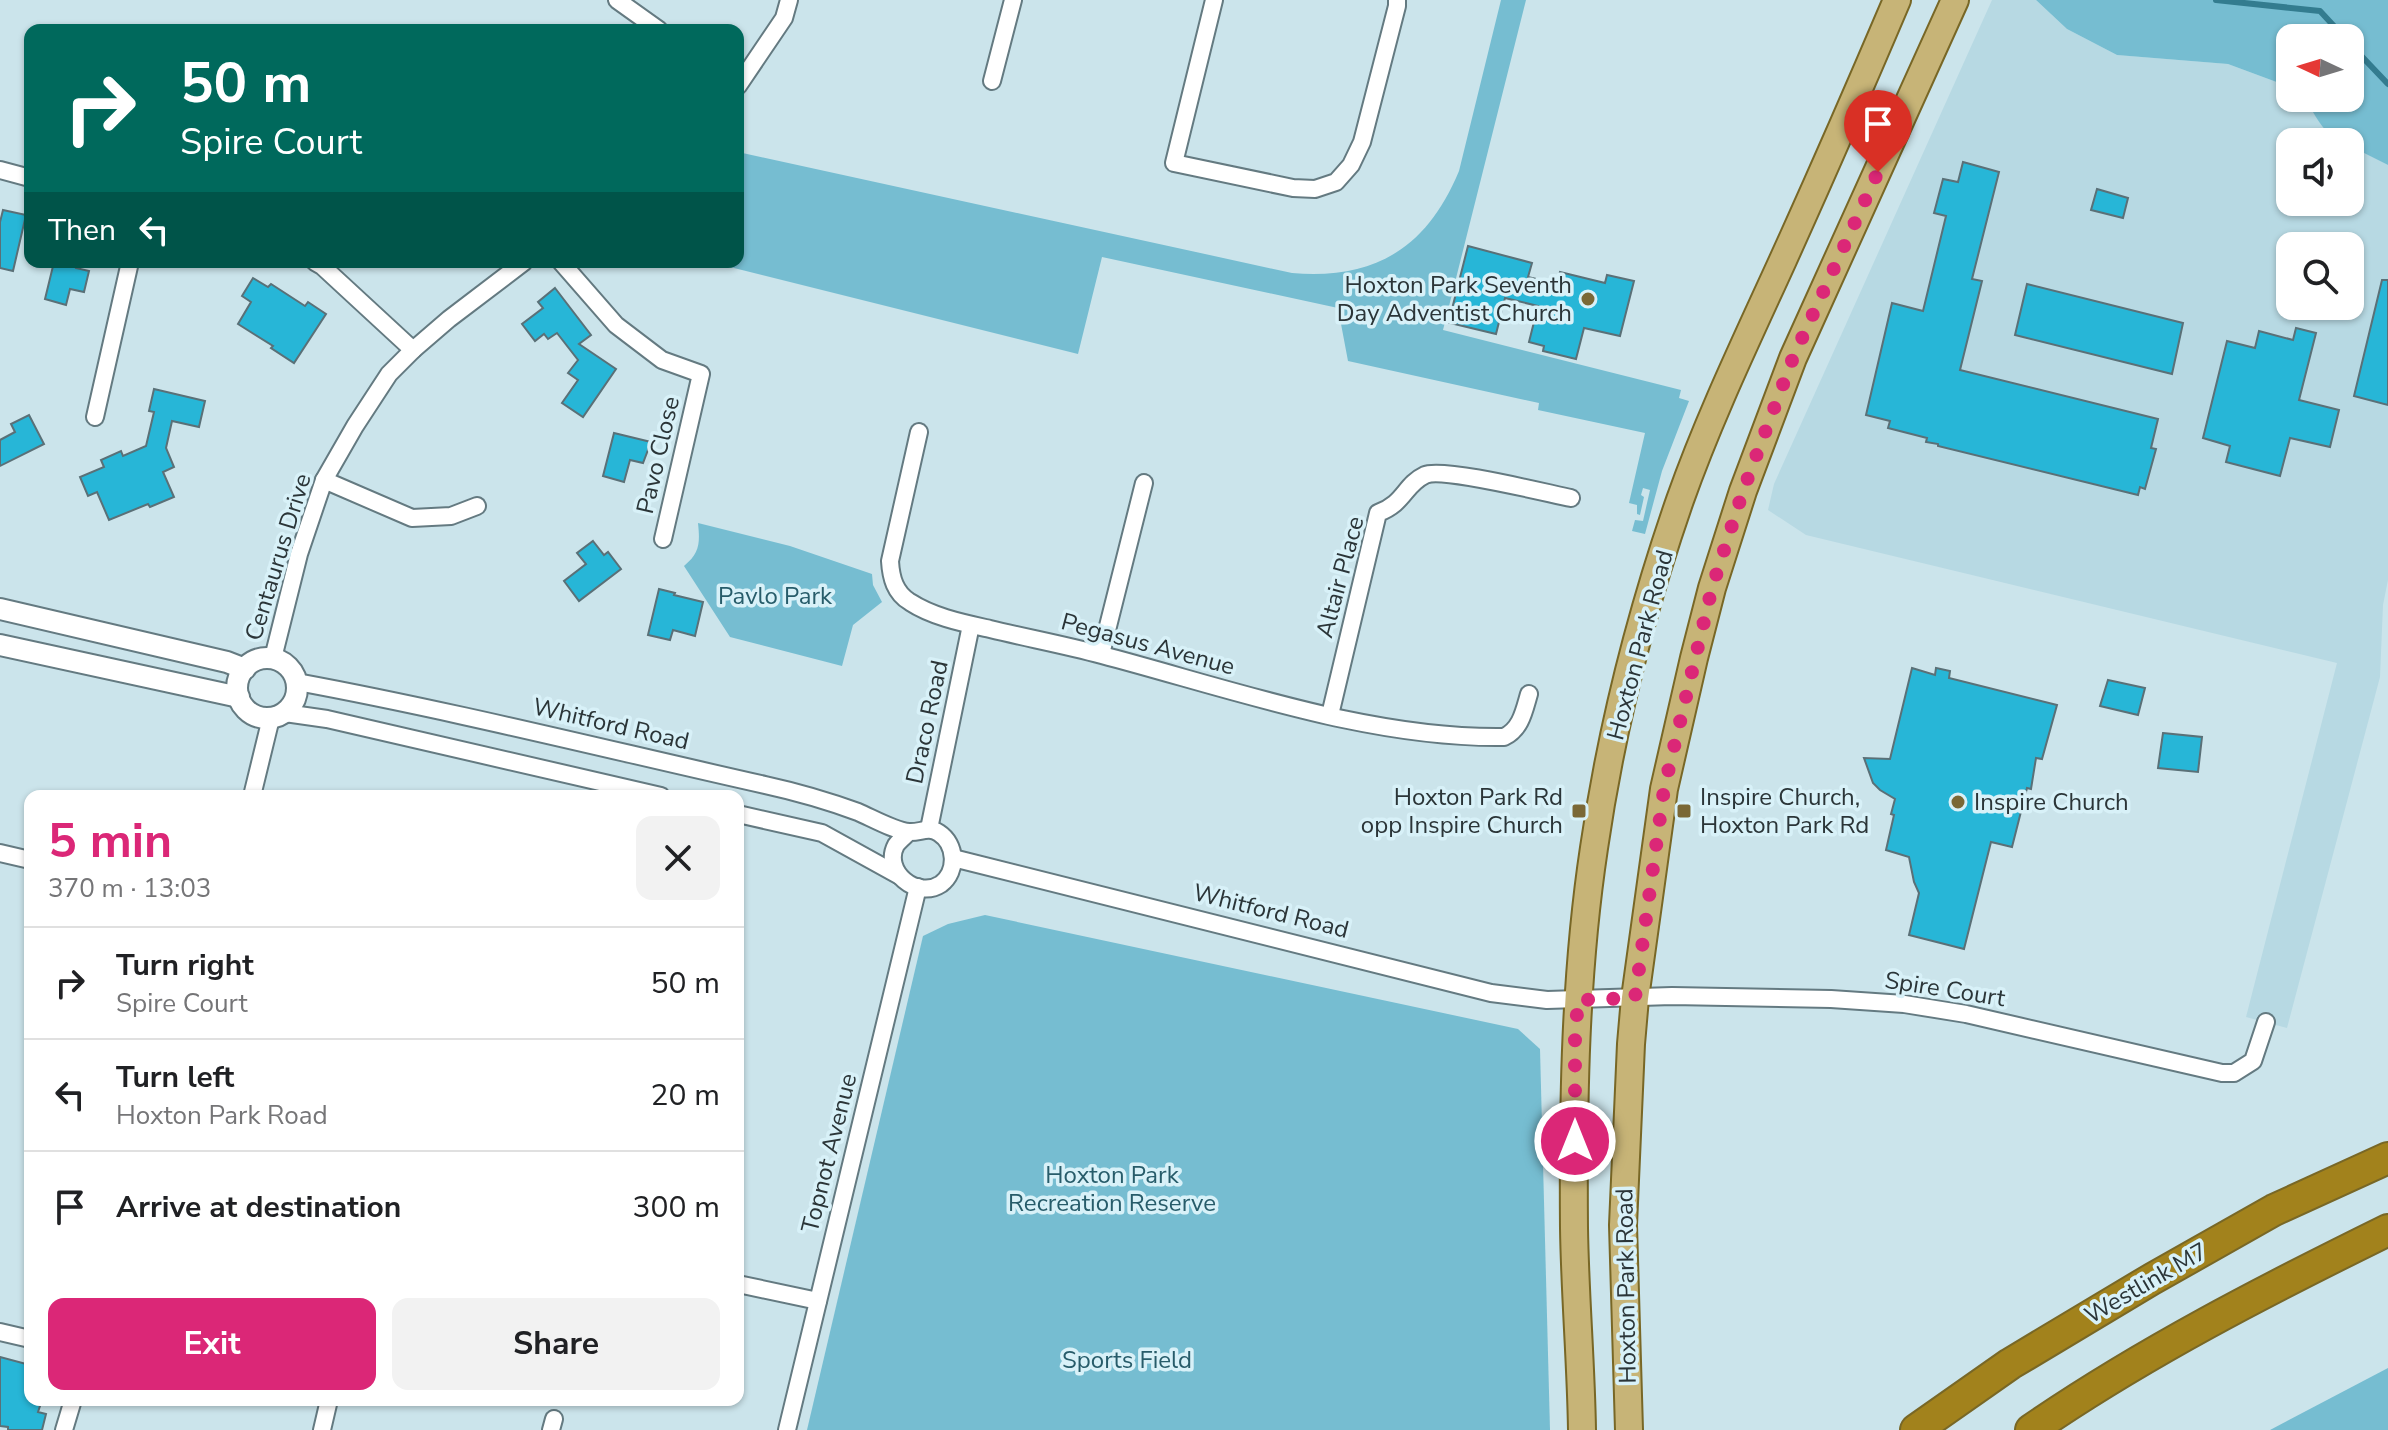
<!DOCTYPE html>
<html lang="en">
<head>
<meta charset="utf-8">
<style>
	body { margin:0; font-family:"Nunito Sans",sans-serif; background:#f2f2f2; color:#202124; height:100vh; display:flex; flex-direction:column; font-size:30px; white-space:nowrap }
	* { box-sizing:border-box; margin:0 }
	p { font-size:26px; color:#757577 }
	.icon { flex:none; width:44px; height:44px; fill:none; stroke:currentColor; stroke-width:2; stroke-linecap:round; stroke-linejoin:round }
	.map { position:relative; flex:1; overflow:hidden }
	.sheet { position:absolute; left:24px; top:790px; width:720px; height:616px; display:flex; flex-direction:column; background:#fff; border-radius:16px; box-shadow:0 2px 6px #0004 }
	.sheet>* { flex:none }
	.banner { position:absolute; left:24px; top:24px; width:720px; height:244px; border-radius:16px; box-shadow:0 2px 6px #0004; background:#00695c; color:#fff; overflow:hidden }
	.needle { width:52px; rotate:274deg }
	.fabs { position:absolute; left:2276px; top:24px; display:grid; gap:16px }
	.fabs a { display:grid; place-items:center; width:88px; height:88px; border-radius:16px; background:#fff; box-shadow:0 2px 6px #0004; font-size:40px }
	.pin { position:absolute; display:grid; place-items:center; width:68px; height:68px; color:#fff; margin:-82px -34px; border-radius:50% 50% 50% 0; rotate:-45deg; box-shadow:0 0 8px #0007 }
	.pin .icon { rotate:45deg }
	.me { position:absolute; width:88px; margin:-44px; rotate:0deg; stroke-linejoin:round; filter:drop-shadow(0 0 6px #0008) }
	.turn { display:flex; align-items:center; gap:28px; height:168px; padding:0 24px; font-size:36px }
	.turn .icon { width:104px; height:104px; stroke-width:2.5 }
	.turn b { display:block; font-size:56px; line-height:68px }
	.then { display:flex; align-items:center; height:76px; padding:0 24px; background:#0003; gap:16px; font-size:30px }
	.round { display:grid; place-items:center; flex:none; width:84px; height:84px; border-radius:16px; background:#f2f2f2 }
	.summary { display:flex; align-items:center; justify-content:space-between; height:136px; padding:0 24px }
	h1 { font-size:48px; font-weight:700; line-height:60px; color:#db2777 }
	.primary-button { display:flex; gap:16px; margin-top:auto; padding:16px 24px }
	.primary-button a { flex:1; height:92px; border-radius:16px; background:#db2777; color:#fff; font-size:32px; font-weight:700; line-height:92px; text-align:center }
	.primary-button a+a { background:#f2f2f2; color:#202124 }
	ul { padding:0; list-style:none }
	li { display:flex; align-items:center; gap:24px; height:112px; padding:0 24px; border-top:2px solid #e0e0e0 }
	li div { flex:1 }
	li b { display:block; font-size:30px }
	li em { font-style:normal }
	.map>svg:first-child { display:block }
</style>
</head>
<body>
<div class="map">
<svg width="2388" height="1430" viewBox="0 0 2388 1430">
	<rect width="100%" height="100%" fill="#cbe4eb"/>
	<!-- built -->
	<path fill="#b7d9e3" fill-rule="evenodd" d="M1992,0H2036L2067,29L2117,55L2228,64L2290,87V98H2305L2327,134L2343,142H2290V202H2350V146L2388,165V580L2383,605L2380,677L2287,1028L2246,1017L2337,663L1806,535L1768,510L1774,484ZM2290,246H2350V306H2290Z"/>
	<!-- green -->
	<g fill="#76bdd1">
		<path d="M1501,0H1526L1443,330L1681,390L1679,398L1689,401L1662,471L1645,534L1632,531L1635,520L1643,521L1650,490L1643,488L1641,495L1644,497L1640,515L1637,514V505L1629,503L1645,433L1538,410L1539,403L1348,361L1338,308L1102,257L1078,354L710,262H738V152L1292,273C1375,280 1427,248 1459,171Z"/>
		<path d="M2036,0H2388V165L2350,146V142C2326,142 2316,116 2305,98H2350V38H2290V87L2228,64L2117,55L2067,29Z"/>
		<path d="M698,523L790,546L872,574L873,585L882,602L853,625L842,666L730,637L684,566C700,553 700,543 698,523Z"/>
		<polygon points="985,915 1518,1029 1540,1049 1550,1430 807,1430 923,936 948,924"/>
		<polygon points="2388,1368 2388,1430 2270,1430"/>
	</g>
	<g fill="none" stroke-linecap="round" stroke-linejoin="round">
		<!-- stream -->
		<g stroke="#337c8f" stroke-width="6">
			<polyline points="2216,0 2320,11 2345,38"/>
			<polyline points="2350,44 2388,84"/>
		</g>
	</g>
	<!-- building -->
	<g fill="#27b6d7" stroke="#5a7077" stroke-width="2">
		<polygon points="1963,162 1999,172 1972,279 1982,281 1960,370 2158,419 2151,448 2156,449 2145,489 2140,487 2138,495 1938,446 1938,444 1926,442 1927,438 1888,428 1890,421 1866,415 1892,303 1923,311 1946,216 1934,213 1943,179 1958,182"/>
		<polygon points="2097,189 2128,198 2123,218 2091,210"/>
		<polygon points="3,210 26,215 13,271 0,268 0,222"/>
		<polygon points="1468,246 1532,263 1528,277 1557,284 1560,272 1605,283 1607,275 1634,281 1620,336 1584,328 1576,359 1543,351 1544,346 1529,342 1538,306 1505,298 1496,334 1446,322 1450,308 1452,309"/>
		<polygon points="54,262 77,262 76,268 89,271 84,292 70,289 66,305 45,299"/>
		<polygon points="253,278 268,287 271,284 305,306 308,302 326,314 294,363 271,348 273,346 238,324 251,302 242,296"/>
		<polygon points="2382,280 2388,280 2388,405 2354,396"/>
		<polygon points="2027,284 2183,323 2172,374 2015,335"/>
		<polygon points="555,288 591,335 579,344 616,369 583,417 562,403 578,380 568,373 578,360 557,333 548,339 544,334 535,341 522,324 543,308 538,302"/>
		<polygon points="2296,328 2316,333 2299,400 2339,410 2330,447 2290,438 2280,476 2226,462 2230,446 2203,438 2227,341 2255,348 2259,331 2293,340"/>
		<polygon points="154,389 205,401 199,427 172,421 166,448 174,467 163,472 174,497 150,507 148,504 109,520 97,492 88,496 80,477 104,467 101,460 121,451 123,456 146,446 154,412 149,411"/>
		<polygon points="29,415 44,444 0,466 0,440 15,432 11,424"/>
		<polygon points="614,433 651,442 643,463 630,460 624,482 603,476"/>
		<polygon points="593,541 604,555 608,552 621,569 579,601 564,581 586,564 577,553"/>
		<polygon points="659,589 675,593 674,595 703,602 695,636 673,630 670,640 648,635"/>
		<polygon points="1912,668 1935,675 1936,668 1950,671 1949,678 2057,705 2042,759 2036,758 2031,789 2027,788 2012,847 1991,842 1964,949 1909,935 1919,893 1914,882 1909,857 1886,850 1894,815 1891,814 1895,799 1880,790 1873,783 1864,758 1890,759"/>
		<polygon points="2108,680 2145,688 2138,715 2100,706"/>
		<polygon points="2163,733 2202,737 2198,772 2158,768"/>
		<polygon points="0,1357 30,1365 30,1400 42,1400 38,1412 46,1414 42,1430 8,1430 8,1427 0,1426"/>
	</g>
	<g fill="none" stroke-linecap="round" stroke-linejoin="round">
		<defs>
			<g id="minor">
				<polyline points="617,0 659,30"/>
				<polyline points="1214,0 1174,163 1293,188 1315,189 1336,182 1351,165 1362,142 1397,6 1397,0"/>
				<polyline points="992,81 1013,0"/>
				<polyline points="738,86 784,18 789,0"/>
				<polyline points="0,170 30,178"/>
				<polyline points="315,262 322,266 413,350"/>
				<polyline points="561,262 616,325 662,360 701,374 663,539"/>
				<polyline points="95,417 130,262"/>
				<path d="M919,432L890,561C891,578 895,593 910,602C933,617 963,623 990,629C1027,638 1065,645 1102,655C1231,689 1370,739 1504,737C1521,729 1524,711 1529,694"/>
				<polyline points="324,480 412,518 451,516 477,506"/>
				<polyline points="1101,654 1144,483"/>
				<polyline points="273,658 299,554 324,480 355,426 389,374 413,350 449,319 524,262"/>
				<path d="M297,682C454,711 609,750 765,785C797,792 828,801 858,812C872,818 895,831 909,832C920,833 928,826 939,833C956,844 958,871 941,884C917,900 882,871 896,845C899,841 905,836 909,832"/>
				<polyline points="285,713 327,719 661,796"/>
				<path d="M1330,715L1378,513C1405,503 1404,485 1425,475C1442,467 1546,493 1571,498"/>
				<polyline points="252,796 271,718"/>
				<polyline points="738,814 822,833 898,875"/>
				<polyline points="929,829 971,625"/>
				<polyline points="0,853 30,860"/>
				<polyline points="953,858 1491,993 1547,1000 1672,996 1831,999 1904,1004 1966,1014 2222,1073 2234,1073 2253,1061 2266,1022"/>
				<polyline points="738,1284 818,1301"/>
				<polyline points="0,1332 30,1339"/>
				<polyline points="64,1430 73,1400"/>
				<polyline points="322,1430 329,1400"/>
				<polyline points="551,1430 554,1419"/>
				<polyline points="787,1430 918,887"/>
			</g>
			<g id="tertiary">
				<polyline points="0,609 227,662 245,669"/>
				<polyline points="0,645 239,697"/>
				<circle cx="267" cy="688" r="30"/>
			</g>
			<g id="primary">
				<path d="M1582,1430C1581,1363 1575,1296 1574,1228C1573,1101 1575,974 1594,848C1611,731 1641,612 1680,500C1709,418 1747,339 1783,260C1822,174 1860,87 1897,0"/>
				<polyline points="1629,1430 1623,1225 1631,1044 1635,998 1664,789 1694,658 1712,588 1743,491 1793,358 1955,0"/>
			</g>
			<g id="motorway">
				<polyline points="1916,1430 2010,1364 2152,1279 2274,1210 2388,1158"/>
				<path d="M2031,1430C2143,1353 2266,1290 2388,1230"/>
			</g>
		</defs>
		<!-- minor casing -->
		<use href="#minor" stroke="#647a81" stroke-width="20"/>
		<!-- tertiary casing -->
		<use href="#tertiary" stroke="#647a81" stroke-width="24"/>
		<!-- primary casing -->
		<use href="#primary" stroke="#786726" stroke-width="30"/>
		<!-- motorway casing -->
		<use href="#motorway" stroke="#786726" stroke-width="34"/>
		<!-- minor -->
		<use href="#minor" stroke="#fff" stroke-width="16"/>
		<!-- tertiary -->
		<use href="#tertiary" stroke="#fff" stroke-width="20"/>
		<!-- primary -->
		<use href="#primary" stroke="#c7b477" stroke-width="26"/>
		<!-- motorway -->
		<use href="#motorway" stroke="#a2821c" stroke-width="30"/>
	</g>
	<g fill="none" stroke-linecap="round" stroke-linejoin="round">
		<!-- route -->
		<polyline stroke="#db2777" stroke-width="14" stroke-dasharray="0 25.2" points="1575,1141 1575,1040 1578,1000 1635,998 1664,789 1712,588 1743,491 1793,358 1878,172"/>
	</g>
	<!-- markers -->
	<g fill="#7a6836" stroke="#d8f1f8" stroke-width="3">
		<circle cx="1588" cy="299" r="8"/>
		<circle cx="1958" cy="802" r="8"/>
		<rect x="1571" y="803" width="16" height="16" rx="4"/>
		<rect x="1676" y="803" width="16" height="16" rx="4"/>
	</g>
	<g text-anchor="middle" stroke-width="7" stroke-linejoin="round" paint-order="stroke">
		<!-- poi labels -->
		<g font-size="24" fill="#2b3538" stroke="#d8f1f8" text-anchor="end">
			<text x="1572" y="293">Hoxton Park Seventh<tspan x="1572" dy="28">Day Adventist Church</tspan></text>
			<text x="1563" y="805">Hoxton Park Rd<tspan x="1563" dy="28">opp Inspire Church</tspan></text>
			<text x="1700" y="805" text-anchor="start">Inspire Church,<tspan x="1700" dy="28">Hoxton Park Rd</tspan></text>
			<text x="1974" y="810" text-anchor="start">Inspire Church</text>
		</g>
		<!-- street labels -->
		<g font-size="24" fill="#2b3538" stroke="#d8f1f8">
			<text transform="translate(658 455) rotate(-77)" y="8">Pavo Close</text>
			<text transform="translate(278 557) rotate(-73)" y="8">Centaurus Drive</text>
			<text transform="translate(1340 577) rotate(-75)" y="8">Altair Place</text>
			<text transform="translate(1148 644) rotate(15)" y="8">Pegasus Avenue</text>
			<text transform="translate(1640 645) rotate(-75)" y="8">Hoxton Park Road</text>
			<text transform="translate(927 722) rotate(-78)" y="8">Draco Road</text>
			<text transform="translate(611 724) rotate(13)" y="8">Whitford Road</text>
			<text transform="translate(1271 911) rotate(14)" y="8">Whitford Road</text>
			<text transform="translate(1945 989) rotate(9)" y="8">Spire Court</text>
			<text transform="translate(829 1153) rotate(-76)" y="8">Topnot Avenue</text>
			<text transform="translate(2146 1283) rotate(-30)" y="8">Westlink M7</text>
			<text transform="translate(1626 1286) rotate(-91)" y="8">Hoxton Park Road</text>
		</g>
		<!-- park labels -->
		<g font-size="24" fill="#275c6a" stroke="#d8f1f8">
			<text x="775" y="604">Pavlo Park</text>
			<text x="1112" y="1183">Hoxton Park<tspan x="1112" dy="28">Recreation Reserve</tspan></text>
			<text x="1127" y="1368">Sports Field</text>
		</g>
	</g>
</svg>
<div class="fabs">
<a><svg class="needle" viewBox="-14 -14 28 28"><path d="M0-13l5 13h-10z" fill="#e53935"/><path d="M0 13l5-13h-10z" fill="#757577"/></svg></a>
<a><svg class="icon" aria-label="sound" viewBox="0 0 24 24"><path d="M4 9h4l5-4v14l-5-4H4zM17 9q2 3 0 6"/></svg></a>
<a><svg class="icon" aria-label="search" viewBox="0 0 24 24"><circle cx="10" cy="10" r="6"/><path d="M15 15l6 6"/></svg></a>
</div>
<div class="pin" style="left:1878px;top:172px;background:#d93025"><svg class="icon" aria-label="arrive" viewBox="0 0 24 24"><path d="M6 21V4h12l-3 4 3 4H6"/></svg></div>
<svg class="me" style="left:1575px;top:1141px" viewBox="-20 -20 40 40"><circle r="17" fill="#db2777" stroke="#fff" stroke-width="3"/><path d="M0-11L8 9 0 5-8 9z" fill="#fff"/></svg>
<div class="banner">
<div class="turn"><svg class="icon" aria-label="right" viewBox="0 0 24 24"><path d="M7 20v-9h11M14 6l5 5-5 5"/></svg><div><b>50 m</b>Spire Court</div></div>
<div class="then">Then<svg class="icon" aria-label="left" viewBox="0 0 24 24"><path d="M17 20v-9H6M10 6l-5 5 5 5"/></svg></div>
</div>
<section class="sheet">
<div class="summary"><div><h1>5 min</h1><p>370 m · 13:03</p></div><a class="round"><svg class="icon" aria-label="close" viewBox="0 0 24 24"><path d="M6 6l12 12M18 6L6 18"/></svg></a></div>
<ul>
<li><svg class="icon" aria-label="right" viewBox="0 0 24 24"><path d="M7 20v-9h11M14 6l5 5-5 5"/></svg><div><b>Turn right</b><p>Spire Court</p></div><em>50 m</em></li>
<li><svg class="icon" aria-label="left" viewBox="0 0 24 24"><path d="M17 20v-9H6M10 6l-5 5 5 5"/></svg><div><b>Turn left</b><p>Hoxton Park Road</p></div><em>20 m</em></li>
<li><svg class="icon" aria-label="arrive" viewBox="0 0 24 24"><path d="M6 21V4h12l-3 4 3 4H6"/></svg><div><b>Arrive at destination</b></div><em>300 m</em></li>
</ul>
<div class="primary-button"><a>Exit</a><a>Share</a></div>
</section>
</div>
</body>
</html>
